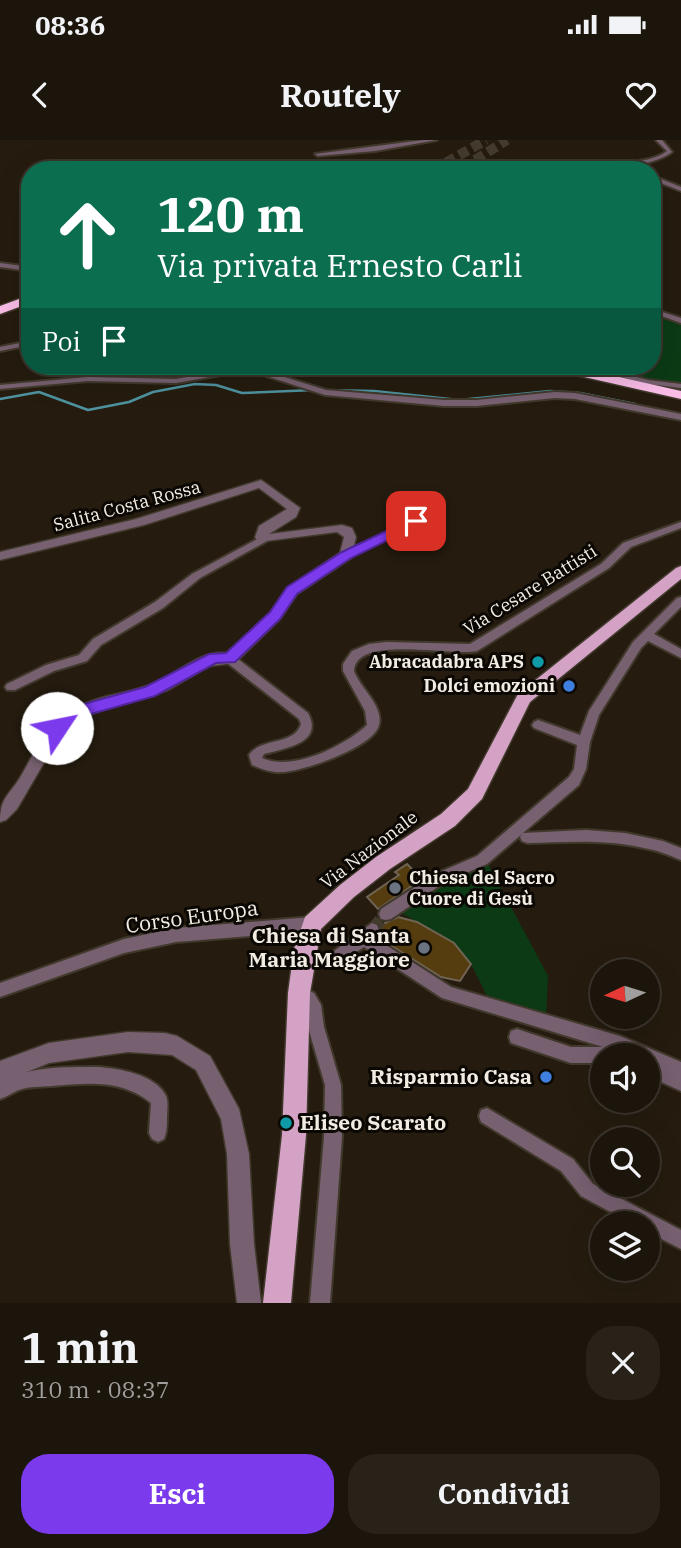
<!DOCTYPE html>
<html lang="it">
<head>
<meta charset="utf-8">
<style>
	body { margin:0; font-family:"IBM Plex Serif",serif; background:#292219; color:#f1f3f6; height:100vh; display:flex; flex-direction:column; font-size:26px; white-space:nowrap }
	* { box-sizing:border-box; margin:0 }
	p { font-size:23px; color:#a09f9d }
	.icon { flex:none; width:38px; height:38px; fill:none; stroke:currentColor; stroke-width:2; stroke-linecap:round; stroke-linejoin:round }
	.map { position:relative; height:1163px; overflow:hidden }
	.drawer { display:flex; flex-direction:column; background:#1c150b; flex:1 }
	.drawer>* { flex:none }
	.banner { position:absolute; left:21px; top:21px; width:640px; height:214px; border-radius:28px; box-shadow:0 7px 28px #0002,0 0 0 2px #3a342c; background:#0b6e4f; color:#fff; overflow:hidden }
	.needle { width:46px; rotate:266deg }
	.tools { position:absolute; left:590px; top:819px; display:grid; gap:14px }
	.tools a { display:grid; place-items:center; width:70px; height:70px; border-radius:50%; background:#1c150b; box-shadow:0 7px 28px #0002,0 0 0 2px #3a342c; font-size:35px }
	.pin { position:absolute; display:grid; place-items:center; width:60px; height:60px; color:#fff; margin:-30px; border-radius:14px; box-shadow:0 4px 10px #0006 }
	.me { position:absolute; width:77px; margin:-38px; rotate:56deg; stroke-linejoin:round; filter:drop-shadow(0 0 5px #0008) }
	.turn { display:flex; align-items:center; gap:24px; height:147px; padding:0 21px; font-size:32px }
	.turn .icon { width:91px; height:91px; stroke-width:2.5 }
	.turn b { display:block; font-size:49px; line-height:60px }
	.then { display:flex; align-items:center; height:66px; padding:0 21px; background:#0003; gap:14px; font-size:26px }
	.round { display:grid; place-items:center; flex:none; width:74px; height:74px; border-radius:28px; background:#292219 }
	.head { display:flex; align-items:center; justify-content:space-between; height:119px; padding:0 21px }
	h1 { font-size:42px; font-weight:800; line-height:52px }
	.button { display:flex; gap:14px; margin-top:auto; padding:14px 21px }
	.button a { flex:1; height:80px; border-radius:28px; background:#7c3aed; color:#fff; font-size:28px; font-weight:800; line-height:80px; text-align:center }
	.button a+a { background:#292219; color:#f1f3f6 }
	.status { display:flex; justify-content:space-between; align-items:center; height:49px; padding:0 35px; background:#1c150b; direction:ltr }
	.status svg { height:19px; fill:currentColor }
	header { display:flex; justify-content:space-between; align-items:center; height:91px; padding:0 21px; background:#1c150b; font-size:32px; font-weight:800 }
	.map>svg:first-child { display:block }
</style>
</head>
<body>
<div class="status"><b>08:36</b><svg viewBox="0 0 49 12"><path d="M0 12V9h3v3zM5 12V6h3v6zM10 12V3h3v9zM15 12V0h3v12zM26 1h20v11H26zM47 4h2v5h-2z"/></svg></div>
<header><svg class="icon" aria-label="back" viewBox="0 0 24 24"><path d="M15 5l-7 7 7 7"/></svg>Routely<svg class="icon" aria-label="heart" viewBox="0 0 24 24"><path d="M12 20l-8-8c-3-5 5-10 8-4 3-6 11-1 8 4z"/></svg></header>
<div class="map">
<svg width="681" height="1163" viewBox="0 0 681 1163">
	<rect width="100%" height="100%" fill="#251c0f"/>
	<!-- green -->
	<g fill="#0b3a15">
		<polygon points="653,175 681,185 681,244 659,242 600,226 653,226"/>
		<polygon points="487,722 548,836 546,878 489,860 471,824 454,803 398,771 436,747"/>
	</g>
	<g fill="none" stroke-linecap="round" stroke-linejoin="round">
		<!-- stream -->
		<g stroke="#4e929f" stroke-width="2.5">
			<polyline points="322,250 374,251 459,260 550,251 580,253 635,264"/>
			<polyline points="0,259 39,252 88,270 129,262 153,252 195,244 216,245 242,253 314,250"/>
		</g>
	</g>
	<!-- building -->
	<g fill="#563d0f" stroke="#6f6454" stroke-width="2">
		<polygon points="407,724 422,739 378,769 367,757 399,735 395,732"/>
		<polygon points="398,777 417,782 454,803 471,824 460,841 441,837 387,803 380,794 381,788 385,783"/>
	</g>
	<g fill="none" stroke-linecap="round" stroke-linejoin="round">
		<!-- minor-tunnel -->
		<polyline stroke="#443b2f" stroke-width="13" stroke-dasharray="13 6" stroke-linecap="butt" points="372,790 386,774"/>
		<!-- motorway-tunnel -->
		<g stroke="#443b2f" stroke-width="10" stroke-dasharray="10 5" stroke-linecap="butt">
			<polyline points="475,20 507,0"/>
			<polyline points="433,30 486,0"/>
		</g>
		<defs>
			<g id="minor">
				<polygon points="423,0 437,0 375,11 318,16 315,14"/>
				<path d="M656,0H662L672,12C658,23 620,30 601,30C622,19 648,25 667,11Z"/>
				<polygon points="390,21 434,24 463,30 405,25 375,26 347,30 362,25"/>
				<polygon points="155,25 180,28 183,30 127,30"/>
				<polygon points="653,36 681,47 681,51 653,40"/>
				<polygon points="0,123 30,127 30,131 0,127"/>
				<polygon points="653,169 681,178 681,183 653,173"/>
				<polygon points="30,201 30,205 0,211 0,207"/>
				<polygon points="249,226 326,250 444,260 477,260 555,252 575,253 681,274 681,280 575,259 555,258 477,266 444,266 325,255 248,230 176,243 88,241 0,249 0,245 88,237 176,239"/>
				<polygon points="578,226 591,226 648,240 681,244 681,248 648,244"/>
				<polygon points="416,378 421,381 419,383 350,417 346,418 341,415"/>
				<path d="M681,382V388L631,407L609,428L477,511C450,517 356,494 354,531C360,548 384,566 379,585C374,607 304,631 283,632C271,633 262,629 252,625L249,615C261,597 294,606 301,584L299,579L226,522L224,519L226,516H234L308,573C324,603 286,608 264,614L262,618C293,632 344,606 367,585L365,571L343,531V524L352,511L369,504L386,502L470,504L601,424L623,403Z"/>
				<polygon points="263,396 268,399 267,401 200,438 163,468 101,505 87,521 54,531 15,550 7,550 5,547 7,544 46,525 79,515 93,499 155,462 192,434"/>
				<path d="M681,457V467L654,494L681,509V518L648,501L641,508L599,575L590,602L586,629L579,645L523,693L586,690L625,693L663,701L681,708V720C669,715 657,710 644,708C606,699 566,702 527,703L522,701L520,697L522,694L487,724L445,742L391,779L386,780L381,779L379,774L381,769L435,734L477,716L569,637L574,629L577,605L534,588L532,585L534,582L538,580L580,595L589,571L633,502L677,458Z"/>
				<polygon points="312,777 317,779 319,784 317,789 312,791 176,802 124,813 0,857 0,843 124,799 176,788"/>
				<polygon points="372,783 377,785 379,790 375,798 451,847 620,896 681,922 681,951 648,936 648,915 602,915 602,923 571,923 511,903 509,897 511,891 517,889 571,907 603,907 442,858 364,807 335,826 330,824 327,819 330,814"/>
				<polygon points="299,846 314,853 321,865 324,887 341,945 342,997 330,1163 310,1163 324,997 325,945 308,887 305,867 304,863 294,858 291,853 294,848"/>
				<path d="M99,927C120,929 153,934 165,954C169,960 167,970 167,977C167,985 167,992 164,999L158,1002L152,999L149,993L151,963C122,939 87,943 52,946C41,947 30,946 19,950C13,952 7,957 0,959V942C29,926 66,927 99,927Z"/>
				<polygon points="487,968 573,1019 593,1044 681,1090 681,1109 648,1092 648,1083 631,1083 581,1056 561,1031 481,982 479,976 481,970"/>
			</g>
			<g id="tertiary">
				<path d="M261,340L300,368L296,377L269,394L342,385L352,388L356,397L351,418L297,454L280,479L235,523L209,526L168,550L101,570L78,580L59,597L17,669L6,680L0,682C0,657 9,656 21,636C47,590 53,571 108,556C125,552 143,549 159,541C181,531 201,510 227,513L270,473L287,448L340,413L344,397L337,392L258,402L255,397L259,386L287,369L259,348L144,385L0,420V412L136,379Z"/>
				<polygon points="128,892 165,893 177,896 210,916 239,969 249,1014 254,1104 261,1163 237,1163 230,1104 227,1014 221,979 196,930 172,915 128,912 49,923 0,943 0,921 49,903"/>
			</g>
			<polygon id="primary" points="681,426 681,439 530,562 482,659 455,686 390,729 354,757 321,789 310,853 306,995 291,1163 263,1163 282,995 288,853 294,809 305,777 340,745 376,717 441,674 468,649 518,554 676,428"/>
			<g id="motorway">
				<polygon points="653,62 658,65 658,74 653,77"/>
				<polygon points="30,155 30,163 0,174 0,166"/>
				<polygon points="547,226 571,226 681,251 681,259 549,229"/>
			</g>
		</defs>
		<!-- minor casing -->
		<use href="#minor" stroke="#42392d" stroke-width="4"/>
		<!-- tertiary casing -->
		<use href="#tertiary" stroke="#42392d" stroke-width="3"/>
		<!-- primary casing -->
		<use href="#primary" stroke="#42392d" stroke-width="3"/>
		<!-- motorway casing -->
		<use href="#motorway" stroke="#42392d" stroke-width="3"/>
		<!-- minor -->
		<use href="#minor" fill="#776070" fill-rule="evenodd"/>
		<!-- tertiary -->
		<use href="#tertiary" fill="#776070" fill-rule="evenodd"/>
		<!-- primary -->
		<use href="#primary" fill="#d3a2c5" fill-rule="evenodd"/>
		<!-- motorway -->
		<use href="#motorway" fill="#f8bce7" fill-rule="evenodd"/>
	</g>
	<!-- route -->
	<polygon fill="#7c3aed" stroke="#51269a" stroke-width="2" points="416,377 423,381 421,384 351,418 297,454 280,479 235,522 216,523 155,556 84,576 63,593 52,593 49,588 73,567 145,547 209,514 226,513 270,472 287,447 342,412"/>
	<!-- markers -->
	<g fill="#0f9aa8" stroke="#0b0803" stroke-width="2.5">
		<circle cx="538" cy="522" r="7"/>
		<circle cx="286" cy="983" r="7"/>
	</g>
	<g fill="#3f7fe0" stroke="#0b0803" stroke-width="2.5">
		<circle cx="569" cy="546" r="7"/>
		<circle cx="546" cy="937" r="7"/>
	</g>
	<g fill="#6b7280" stroke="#0b0803" stroke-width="2.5">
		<circle cx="395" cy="748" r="7"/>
		<circle cx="424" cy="808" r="7"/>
	</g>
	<g text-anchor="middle" stroke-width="6" stroke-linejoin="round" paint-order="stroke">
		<!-- street labels -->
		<g font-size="18" fill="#f2ece3" stroke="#0b0803">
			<text transform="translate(127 366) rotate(-15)" y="6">Salita Costa Rossa</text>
			<text transform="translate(530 450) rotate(-32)" y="6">Via Cesare Battisti</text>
			<text transform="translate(369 710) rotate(-37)" y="6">Via Nazionale</text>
		</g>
		<!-- poi labels -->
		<g font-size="18" font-weight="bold" fill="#f2ece3" stroke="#0b0803" text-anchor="end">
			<text x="524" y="528">Abracadabra APS</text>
			<text x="555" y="552">Dolci emozioni</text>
			<text x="409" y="744" text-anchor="start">Chiesa del Sacro<tspan x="409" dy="21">Cuore di Gesù</tspan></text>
		</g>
		<!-- near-street labels -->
		<g font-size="21" fill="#f2ece3" stroke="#0b0803">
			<text transform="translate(192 777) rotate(-8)" y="7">Corso Europa</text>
		</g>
		<!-- near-poi labels -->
		<g font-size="21" font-weight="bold" fill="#f2ece3" stroke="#0b0803" text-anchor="end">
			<text x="410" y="803">Chiesa di Santa<tspan x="410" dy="24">Maria Maggiore</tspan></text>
			<text x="532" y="944">Risparmio Casa</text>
			<text x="300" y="990" text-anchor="start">Eliseo Scarato</text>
		</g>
	</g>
</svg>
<div class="tools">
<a><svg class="needle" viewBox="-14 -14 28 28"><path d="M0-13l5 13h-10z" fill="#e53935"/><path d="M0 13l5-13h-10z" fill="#a09f9d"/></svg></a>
<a><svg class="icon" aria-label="sound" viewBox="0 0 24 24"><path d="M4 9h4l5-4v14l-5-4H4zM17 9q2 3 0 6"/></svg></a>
<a><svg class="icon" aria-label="search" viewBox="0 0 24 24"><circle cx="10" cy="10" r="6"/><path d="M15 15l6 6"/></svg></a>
<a><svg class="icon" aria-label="layers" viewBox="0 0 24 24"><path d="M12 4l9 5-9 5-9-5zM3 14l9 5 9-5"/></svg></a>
</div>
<div class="pin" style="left:416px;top:381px;background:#d93025"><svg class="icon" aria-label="arrive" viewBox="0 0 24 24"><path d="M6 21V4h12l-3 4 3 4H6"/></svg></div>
<svg class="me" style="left:57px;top:588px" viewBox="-20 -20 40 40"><circle r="19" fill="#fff"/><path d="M0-13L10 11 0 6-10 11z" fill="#7c3aed"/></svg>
<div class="banner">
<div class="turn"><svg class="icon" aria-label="ahead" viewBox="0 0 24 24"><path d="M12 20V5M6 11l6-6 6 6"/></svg><div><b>120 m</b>Via privata Ernesto Carli</div></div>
<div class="then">Poi<svg class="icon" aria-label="arrive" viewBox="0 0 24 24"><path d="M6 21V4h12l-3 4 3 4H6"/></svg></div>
</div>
</div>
<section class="drawer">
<div class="head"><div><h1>1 min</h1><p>310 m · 08:37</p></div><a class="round"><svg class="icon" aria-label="close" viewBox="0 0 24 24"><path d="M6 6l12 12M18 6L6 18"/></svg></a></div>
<div class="button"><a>Esci</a><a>Condividi</a></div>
</section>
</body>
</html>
